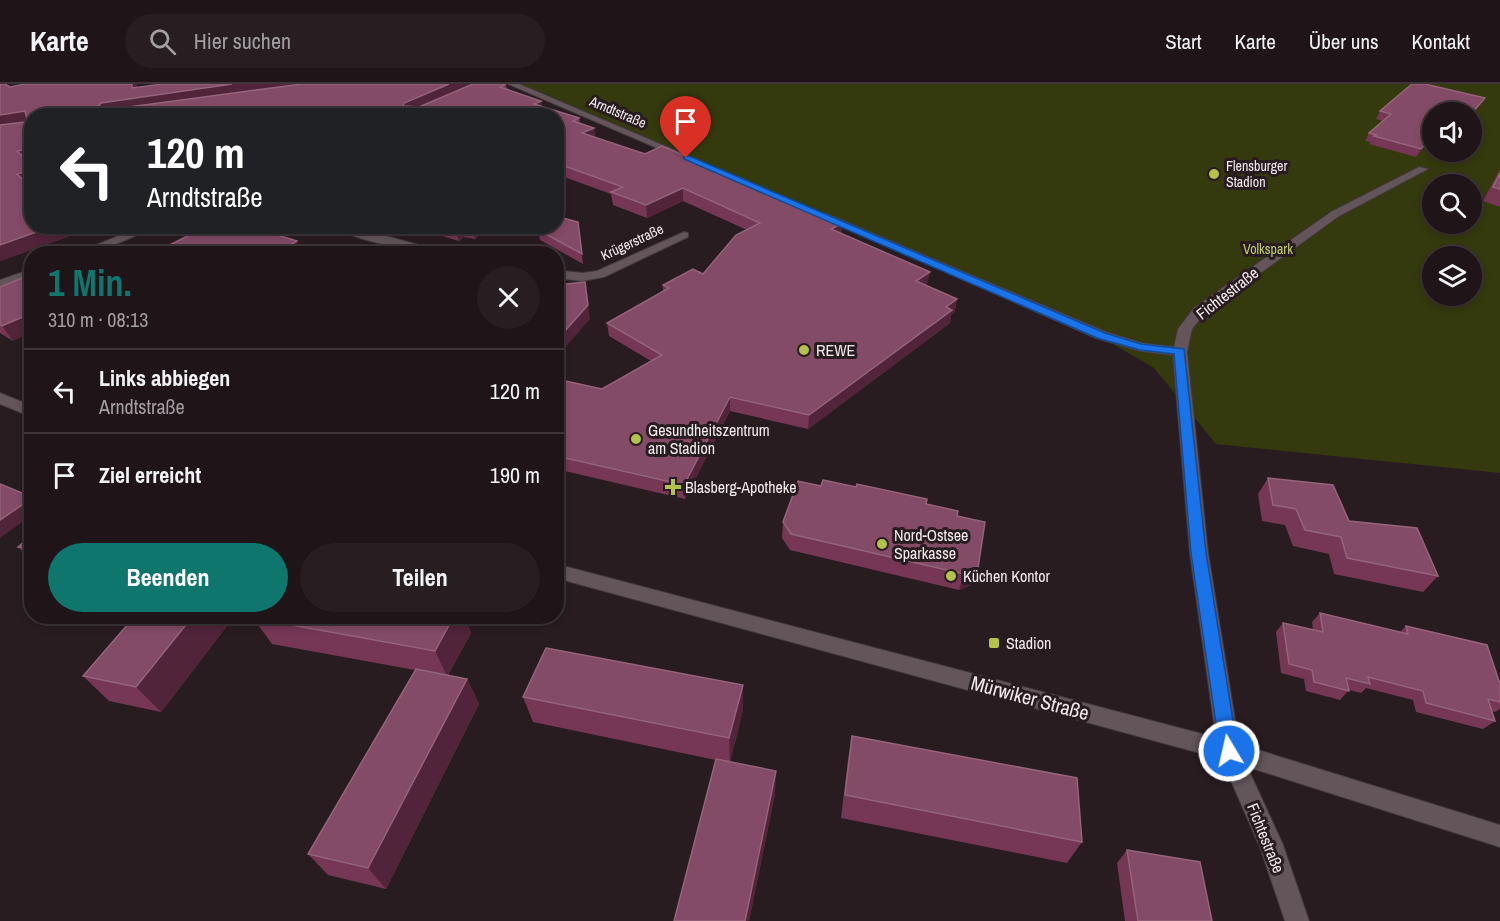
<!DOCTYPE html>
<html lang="de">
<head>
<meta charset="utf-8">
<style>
	body { margin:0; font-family:"Archivo Narrow",sans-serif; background:#271e22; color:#f1f3f6; height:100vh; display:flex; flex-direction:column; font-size:22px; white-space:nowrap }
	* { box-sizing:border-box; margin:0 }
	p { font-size:20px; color:#a19fa2 }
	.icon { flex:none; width:33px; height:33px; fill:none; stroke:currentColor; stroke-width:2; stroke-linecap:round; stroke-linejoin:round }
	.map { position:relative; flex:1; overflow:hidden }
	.side { position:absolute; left:24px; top:162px; width:540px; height:378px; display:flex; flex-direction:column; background:#1f1519; border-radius:24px; box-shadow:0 3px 9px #0003,0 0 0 2px #3c3438 }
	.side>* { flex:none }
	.hud { position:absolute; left:24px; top:24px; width:540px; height:126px; border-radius:24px; box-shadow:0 3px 9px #0003,0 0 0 2px #3c3438; background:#202124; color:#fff; overflow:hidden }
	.tools { position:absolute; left:1422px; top:18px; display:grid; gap:12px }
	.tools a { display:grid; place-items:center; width:60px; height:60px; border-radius:50%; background:#1f1519; box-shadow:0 3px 9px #0003,0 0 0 2px #3c3438; font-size:30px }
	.pin { position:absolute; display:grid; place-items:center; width:51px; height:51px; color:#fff; margin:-62px -26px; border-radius:50% 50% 50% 0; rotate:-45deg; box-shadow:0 0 6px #0007 }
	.pin .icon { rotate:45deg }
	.me { position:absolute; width:66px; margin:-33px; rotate:351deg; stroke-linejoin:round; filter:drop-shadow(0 0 4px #0008) }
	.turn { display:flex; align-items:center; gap:21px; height:126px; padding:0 24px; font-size:27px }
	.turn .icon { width:78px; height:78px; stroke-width:2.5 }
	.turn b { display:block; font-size:42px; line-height:51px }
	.round { display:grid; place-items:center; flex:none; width:63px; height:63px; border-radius:32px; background:#271e22 }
	.headline { display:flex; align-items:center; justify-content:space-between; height:102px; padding:0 24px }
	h1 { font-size:36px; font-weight:700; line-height:45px; color:#0f766e }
	.button { display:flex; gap:12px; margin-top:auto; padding:12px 24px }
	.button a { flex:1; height:69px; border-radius:36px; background:#0f766e; color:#fff; font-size:24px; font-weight:700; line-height:69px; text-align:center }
	.button a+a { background:#271e22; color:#f1f3f6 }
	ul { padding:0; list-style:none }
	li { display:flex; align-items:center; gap:18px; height:84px; padding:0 24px; border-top:2px solid #3c3438 }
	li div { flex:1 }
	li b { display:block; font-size:22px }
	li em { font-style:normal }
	header { display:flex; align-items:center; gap:36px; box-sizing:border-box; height:84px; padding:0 30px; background:#1f1519; border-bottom:2px solid #3c3438 }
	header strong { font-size:28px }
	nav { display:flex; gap:33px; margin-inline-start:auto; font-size:21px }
	.search { width:420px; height:54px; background:#271e22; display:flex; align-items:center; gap:15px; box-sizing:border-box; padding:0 21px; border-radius:33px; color:#a19fa2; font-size:22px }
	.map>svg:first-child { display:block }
</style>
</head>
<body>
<header>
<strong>Karte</strong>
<div class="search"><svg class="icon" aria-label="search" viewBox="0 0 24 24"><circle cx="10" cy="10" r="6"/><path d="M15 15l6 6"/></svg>Hier suchen</div>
<nav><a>Start</a><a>Karte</a><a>Über uns</a><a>Kontakt</a></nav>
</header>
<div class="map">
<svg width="1500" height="837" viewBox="0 0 1500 837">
	<rect width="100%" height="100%" fill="#291c21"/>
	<!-- green -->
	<path fill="#34390e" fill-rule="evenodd" d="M513,0H1500V389L1216,360L1154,284L1099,252ZM1432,28H1472V68H1432ZM1432,100H1472V140H1432ZM1432,172H1472V212H1432Z"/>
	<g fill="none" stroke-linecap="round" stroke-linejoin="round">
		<defs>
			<g id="minor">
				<polygon points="508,0 519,0 686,71 678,73"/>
				<polygon points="1419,83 1428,85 1339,132 1204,230 1192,245 1187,268 1208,469 1240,667 1283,761 1309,837 1285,837 1260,763 1218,667 1190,469 1173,271 1140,267 1096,254 818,132 823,129 827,130 1106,248 1142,259 1174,263 1178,245 1194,224 1331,128"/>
				<polygon points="142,142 158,142 93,170 75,170"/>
				<path d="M333,142H350L451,170C425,170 352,157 333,142Z"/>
				<polygon points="684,148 688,149 688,153 604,193 582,197 556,194 556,186 582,189 597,187"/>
				<polygon points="32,185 32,192 0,204 0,196"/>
			</g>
			<g id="secondary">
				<polygon points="0,309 32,322 32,333 0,320"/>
				<polygon points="556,480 1229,657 1500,741 1500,763 1229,677 556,494"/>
			</g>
		</defs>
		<!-- minor casing -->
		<use href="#minor" stroke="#42393d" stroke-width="2"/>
		<!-- secondary casing -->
		<use href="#secondary" stroke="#42393d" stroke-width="2"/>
		<!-- minor -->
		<use href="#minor" fill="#63555a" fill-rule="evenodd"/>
		<!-- secondary -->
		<use href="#secondary" fill="#63555a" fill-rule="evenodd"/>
	</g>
	<!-- wall -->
	<g fill="#753754">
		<polygon points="137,0 137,3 506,0 507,5 541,17 542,22 579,34 580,39 594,44 595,54 842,150 927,201 926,202 957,215 954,229 951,231 950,239 808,345 730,327 685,415 556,385 556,295 602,305 651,277 609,252 607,239 663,208 663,201 703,190 747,146 683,117 647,134 613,121 611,110 556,90 556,32 32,32 32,78 29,78 32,80 32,100 29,101 78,149 0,177 10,3"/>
		<polygon points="1480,21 1472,31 1472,28 1432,28 1432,54 1416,73 1369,60 1371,58 1365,57 1369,49 1383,37 1376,35 1380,27"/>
		<polygon points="1500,85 1500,123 1483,117"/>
		<polygon points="578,138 583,180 540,156 538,146"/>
		<polygon points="408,142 490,142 475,155 464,153 459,157"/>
		<polygon points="0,203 13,257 0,249"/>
		<polygon points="1268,394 1349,437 1438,492 1423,508 1334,490 1329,470 1293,462 1285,441 1262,437 1258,410"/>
		<polygon points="926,420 957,432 973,500 959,506 790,466 782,454 783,438"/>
		<polygon points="32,451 32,477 18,463"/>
		<polygon points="1320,529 1400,548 1406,542 1500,600 1500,625 1495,628 1492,627 1495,637 1483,645 1416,628 1413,616 1366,604 1361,609 1349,606 1340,616 1306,607 1304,595 1281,589 1276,548 1283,539 1313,546 1312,538"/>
		<polygon points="135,532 220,532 227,542 161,628 109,617 83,592"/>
		<polygon points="254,532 464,532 471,549 448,591 467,595 479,620 386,805 328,791 308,770 415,586 272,560 253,534"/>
		<polygon points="523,613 743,626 730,678 775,710 749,837 674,837 716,676 533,638"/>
		<polygon points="852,652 1082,758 1067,779 841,734 848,676"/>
		<polygon points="1127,766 1212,837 1125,837 1117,779"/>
	</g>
	<!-- shaded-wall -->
	<g fill="#512439">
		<polygon points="132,0 137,0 137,13 232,0 313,0 107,30 99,21 101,19"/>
		<polygon points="449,0 476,0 407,30 403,22 404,19"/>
		<polygon points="1485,14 1480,21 1472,31 1472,29"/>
		<polygon points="541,17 543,28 534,20"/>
		<polygon points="25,27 32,39 0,43 0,31"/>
		<polygon points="594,44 595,56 582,49"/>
		<polygon points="1432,52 1432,54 1416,73 1421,65"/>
		<polygon points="32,65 32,78 25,79 17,67"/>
		<polygon points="32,86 32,100 25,102 17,90"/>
		<polygon points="683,104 683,117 647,134 646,121"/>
		<polygon points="843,139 841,152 831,145"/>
		<polygon points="53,142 74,142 78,149 0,177 0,161"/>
		<polygon points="264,142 267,142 272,155 258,145"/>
		<polygon points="457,142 461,142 464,153 459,157 455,144"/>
		<polygon points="472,142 490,142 475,155"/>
		<polygon points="297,157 302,170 288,163"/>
		<polygon points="930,188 927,201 913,210 916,197"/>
		<polygon points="585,198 590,235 556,274 556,257"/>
		<polygon points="957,215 954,229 951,231 950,239 808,345 809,331"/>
		<polygon points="32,229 32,248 13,257 2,242"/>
		<polygon points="730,313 730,327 685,415 684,401"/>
		<polygon points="32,414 32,431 0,454 0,436"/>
		<polygon points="978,484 973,500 959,506 964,490"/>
		<polygon points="193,532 220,532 227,542 161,628 136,603"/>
		<polygon points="454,532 464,532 471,549 447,592 435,567"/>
		<polygon points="467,595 479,620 386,805 368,784"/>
		<polygon points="743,601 743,626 730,678 729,654"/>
		<polygon points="776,687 775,710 749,837 745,837"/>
	</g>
	<!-- building -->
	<g fill="#834b65" stroke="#94647a" stroke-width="1.5">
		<polygon points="0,0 5,0 10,3 25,0 132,0 132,4 163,0 232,0 101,19 99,21 101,23 129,23 302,0 449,0 404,19 403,22 419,23 473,0 506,0 500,3 541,17 534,20 579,34 573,37 594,44 582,49 645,70 662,62 843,139 831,145 930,188 916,197 957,215 946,223 952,226 809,331 730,313 684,401 556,372 556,295 602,305 662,271 607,239 669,204 663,201 693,185 703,190 736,151 760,139 683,104 646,121 611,108 623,103 556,79 556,32 32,32 32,65 17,67 32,80 32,86 17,90 32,103 32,142 53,142 0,161 0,41 25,38 27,35 25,27 0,31"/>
		<polygon points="1412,0 1425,0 1485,14 1472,29 1432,28 1432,52 1421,65 1374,52 1376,51 1369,49 1391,30 1380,27"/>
		<polygon points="1500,89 1500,105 1493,103"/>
		<polygon points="563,134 578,138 582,170 538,146 545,142 556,142 556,137"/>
		<polygon points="207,142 264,142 258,145 297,157 288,163 314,170 152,170"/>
		<polygon points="32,190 32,229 2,242 0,241 0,203"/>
		<polygon points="585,198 588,221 556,257 556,201"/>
		<polygon points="1268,394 1333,401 1349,437 1417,444 1438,492 1347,474 1341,453 1305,446 1296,425 1273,421"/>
		<polygon points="823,396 856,403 857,400 927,415 926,420 958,427 957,432 985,438 978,484 964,490 791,450 783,438 798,397 821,402"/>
		<polygon points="0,400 32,413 32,414 0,436"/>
		<polygon points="32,451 32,465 18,463"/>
		<polygon points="1320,529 1408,550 1406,542 1487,561 1500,600 1500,618 1488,615 1495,637 1426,619 1423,607 1368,593 1370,600 1346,594 1349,607 1314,598 1312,586 1289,580 1283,539 1323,548"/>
		<polygon points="135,532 193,532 136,603 83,592"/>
		<polygon points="254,532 454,532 435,567 253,534"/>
		<polygon points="546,564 743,601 729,654 523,613"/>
		<polygon points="416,585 467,595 368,784 308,770"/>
		<polygon points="852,652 1077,694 1082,758 845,711"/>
		<polygon points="716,675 776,687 745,837 674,837"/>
		<polygon points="1127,766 1200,778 1212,837 1138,837"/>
	</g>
	<!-- route -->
	<polygon fill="#1a73e8" stroke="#114b97" stroke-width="1.5" points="684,72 689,72 1105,249 1141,260 1184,265 1206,469 1238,667 1235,673 1229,675 1223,673 1220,667 1191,469 1174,270 1140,266 1097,254 684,75"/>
	<!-- markers -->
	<g fill="#b3c24b" stroke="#291c21" stroke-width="2">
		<circle cx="1214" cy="90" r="6"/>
		<circle cx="804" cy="266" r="6"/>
		<circle cx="636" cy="355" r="6"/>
		<path d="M670 394h6v6h6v6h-6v6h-6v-6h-6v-6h6z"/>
		<circle cx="882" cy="460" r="6"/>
		<circle cx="951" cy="492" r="6"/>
		<rect x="988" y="553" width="12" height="12" rx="3"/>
	</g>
	<g text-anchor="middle" stroke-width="6" stroke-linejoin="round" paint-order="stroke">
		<!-- far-street labels -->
		<g font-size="14" fill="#f2eaed" stroke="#291c21">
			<text transform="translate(618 28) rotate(23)" y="5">Arndtstraße</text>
			<text transform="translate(632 158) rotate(-25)" y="5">Krügerstraße</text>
		</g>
		<!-- far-poi labels -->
		<g font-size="14" fill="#f2eaed" stroke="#291c21" text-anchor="start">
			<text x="1226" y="87">Flensburger<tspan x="1226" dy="16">Stadion</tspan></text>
		</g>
		<!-- far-park labels -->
		<g font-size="14" fill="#becd65" stroke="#291c21">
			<text x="1268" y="170">Volkspark</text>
		</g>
		<!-- street labels -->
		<g font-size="16" fill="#f2eaed" stroke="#291c21">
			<text transform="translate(1227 209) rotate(-38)" y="6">Fichtestraße</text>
			<text transform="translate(1266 754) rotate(68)" y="6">Fichtestraße</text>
		</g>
		<!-- poi labels -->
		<g font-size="16" fill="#f2eaed" stroke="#291c21" text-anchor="start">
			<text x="816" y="272">REWE</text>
			<text x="648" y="352">Gesundheitszentrum<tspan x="648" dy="18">am Stadion</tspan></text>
			<text x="685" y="409">Blasberg-Apotheke</text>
			<text x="894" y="457">Nord-Ostsee<tspan x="894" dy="18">Sparkasse</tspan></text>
			<text x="963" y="498">Küchen Kontor</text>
			<text x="1006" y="565">Stadion</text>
		</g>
		<!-- near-street labels -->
		<g font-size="20" fill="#f2eaed" stroke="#291c21">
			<text transform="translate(1030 614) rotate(15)" y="7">Mürwiker Straße</text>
		</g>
	</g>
</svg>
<div class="tools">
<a><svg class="icon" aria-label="sound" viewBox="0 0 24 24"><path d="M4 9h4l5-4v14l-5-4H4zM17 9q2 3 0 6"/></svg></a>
<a><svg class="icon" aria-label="search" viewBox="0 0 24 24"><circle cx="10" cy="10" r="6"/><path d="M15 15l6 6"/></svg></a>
<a><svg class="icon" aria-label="layers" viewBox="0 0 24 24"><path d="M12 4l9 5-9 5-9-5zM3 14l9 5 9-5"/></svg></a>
</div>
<div class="pin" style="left:686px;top:74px;background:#d93025"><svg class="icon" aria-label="arrive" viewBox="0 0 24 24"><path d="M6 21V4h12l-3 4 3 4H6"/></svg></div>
<svg class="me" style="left:1229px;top:667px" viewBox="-20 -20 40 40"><circle r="17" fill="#1a73e8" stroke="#fff" stroke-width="3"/><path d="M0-11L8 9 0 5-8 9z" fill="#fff"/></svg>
<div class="hud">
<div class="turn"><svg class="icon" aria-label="left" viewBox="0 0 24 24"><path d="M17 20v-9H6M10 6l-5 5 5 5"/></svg><div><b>120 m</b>Arndtstraße</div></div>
</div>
<section class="side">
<div class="headline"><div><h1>1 Min.</h1><p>310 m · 08:13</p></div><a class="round"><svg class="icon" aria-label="close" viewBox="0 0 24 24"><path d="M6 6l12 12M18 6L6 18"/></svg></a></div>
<ul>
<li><svg class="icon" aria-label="left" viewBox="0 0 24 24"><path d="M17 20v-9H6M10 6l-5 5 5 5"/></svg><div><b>Links abbiegen</b><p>Arndtstraße</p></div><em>120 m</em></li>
<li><svg class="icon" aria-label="arrive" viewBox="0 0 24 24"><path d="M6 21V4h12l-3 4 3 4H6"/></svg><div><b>Ziel erreicht</b></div><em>190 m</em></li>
</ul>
<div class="button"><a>Beenden</a><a>Teilen</a></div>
</section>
</div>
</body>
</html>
